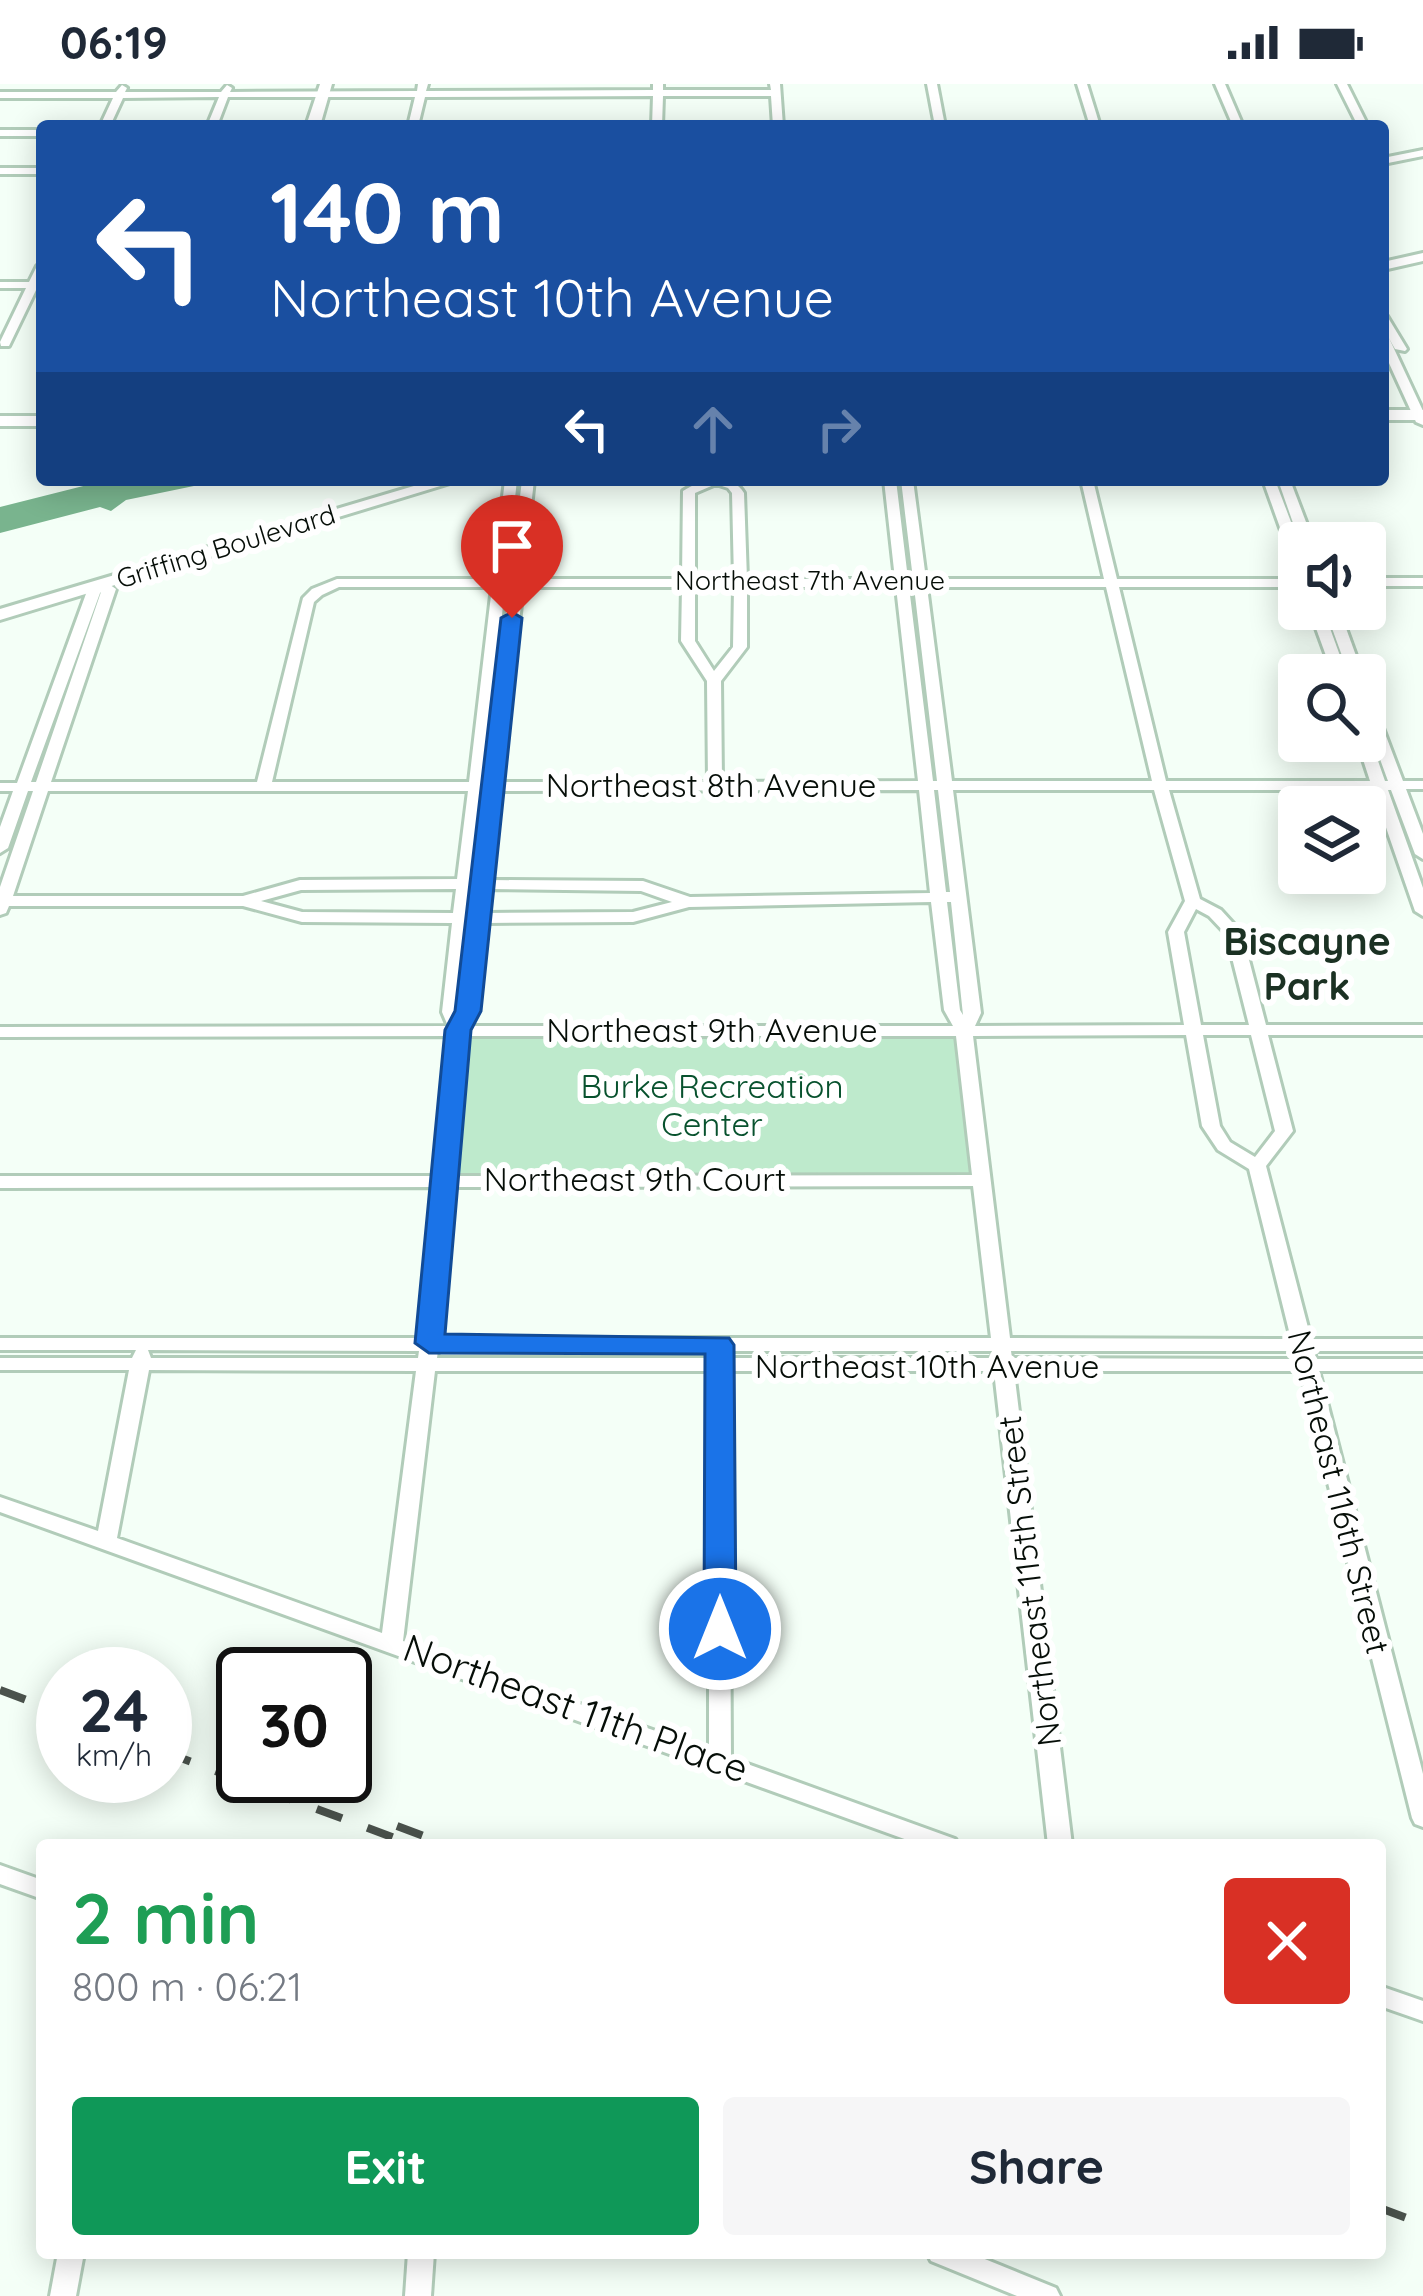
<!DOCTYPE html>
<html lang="en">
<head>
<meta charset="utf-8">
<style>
	body { margin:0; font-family:Quicksand,sans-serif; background:#f6f6f7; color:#1f2937; height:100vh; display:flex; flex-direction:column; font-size:45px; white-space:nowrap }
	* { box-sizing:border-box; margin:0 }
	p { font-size:39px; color:#747a83 }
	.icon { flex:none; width:66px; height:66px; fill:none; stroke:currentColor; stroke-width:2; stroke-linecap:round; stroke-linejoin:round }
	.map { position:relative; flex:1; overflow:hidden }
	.side { position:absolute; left:36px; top:1755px; width:1350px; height:420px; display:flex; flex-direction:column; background:#fff; border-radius:12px; box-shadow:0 6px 30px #0003 }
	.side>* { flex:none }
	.top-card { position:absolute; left:36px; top:36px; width:1353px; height:366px; border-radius:12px; box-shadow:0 6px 30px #0003; background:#1a4fa0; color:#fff; overflow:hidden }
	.buttons { position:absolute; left:1278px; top:438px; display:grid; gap:24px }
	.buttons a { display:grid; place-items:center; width:108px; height:108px; border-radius:12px; background:#fff; box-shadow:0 6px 30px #0003; font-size:60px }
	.speed { position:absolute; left:36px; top:1563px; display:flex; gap:24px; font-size:60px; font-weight:700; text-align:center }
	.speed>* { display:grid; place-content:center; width:156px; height:156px; border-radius:50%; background:#fff; box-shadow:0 6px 30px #0003; line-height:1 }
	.speed small { font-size:30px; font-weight:400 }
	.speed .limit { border:6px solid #111; border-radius:18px; background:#fff; color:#111 }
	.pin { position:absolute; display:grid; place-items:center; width:102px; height:102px; color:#fff; margin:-123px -51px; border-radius:50% 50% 50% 0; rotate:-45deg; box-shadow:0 0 12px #0007 }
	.pin .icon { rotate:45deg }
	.me { position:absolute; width:132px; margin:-66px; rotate:0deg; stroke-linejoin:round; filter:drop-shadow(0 0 9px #0008) }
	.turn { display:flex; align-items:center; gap:42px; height:252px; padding:0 36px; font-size:54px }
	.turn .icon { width:156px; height:156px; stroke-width:2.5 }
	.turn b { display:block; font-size:84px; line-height:102px }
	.lanes { display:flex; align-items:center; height:114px; padding:0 36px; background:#0003; justify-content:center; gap:60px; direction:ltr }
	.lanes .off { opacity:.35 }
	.round { display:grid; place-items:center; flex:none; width:126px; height:126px; border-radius:12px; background:#f6f6f7 }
	.headline { display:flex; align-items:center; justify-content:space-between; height:204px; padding:0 36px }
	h1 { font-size:72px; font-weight:800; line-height:90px; color:#1e9e55 }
	.primary-button { display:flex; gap:24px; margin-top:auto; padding:24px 36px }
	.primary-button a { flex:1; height:138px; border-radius:12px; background:#0f9858; color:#fff; font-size:48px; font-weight:800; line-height:138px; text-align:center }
	.primary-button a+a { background:#f6f6f7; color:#1f2937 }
	.status { display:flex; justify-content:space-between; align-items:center; height:84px; padding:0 60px; background:#fff; direction:ltr }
	.status svg { height:33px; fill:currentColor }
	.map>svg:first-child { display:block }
</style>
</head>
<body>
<div class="status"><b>06:19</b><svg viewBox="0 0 49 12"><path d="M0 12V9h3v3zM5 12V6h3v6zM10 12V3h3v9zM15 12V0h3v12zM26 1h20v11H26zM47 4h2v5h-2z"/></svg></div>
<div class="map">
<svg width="1423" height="2212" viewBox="0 0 1423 2212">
	<rect width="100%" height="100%" fill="#f4fff7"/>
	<!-- green -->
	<polygon fill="#beeacc" points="458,945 964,947 982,1096 444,1095"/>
	<!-- water -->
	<polygon fill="#79b48e" points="107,396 223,396 126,416 111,427 100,423 0,449 0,423"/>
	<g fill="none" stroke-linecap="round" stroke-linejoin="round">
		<defs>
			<g id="street">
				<polygon points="418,0 428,0 426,7 653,6 653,0 663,0 663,6 771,6 770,0 780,0 783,42 773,42 771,12 663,12 662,42 652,42 653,12 425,13 418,42 408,42 415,13 228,13 217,42 207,42 219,13 123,14 110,42 100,42 113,14 0,14 0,8 116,8 122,1 127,4 125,8 221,8 227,1 232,4 230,8 417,7"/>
				<polygon points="927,0 937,0 945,42 935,42"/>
				<polygon points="1077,0 1087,0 1100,42 1090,42"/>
				<polygon points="1215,0 1225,0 1243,42 1233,42"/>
				<polygon points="1337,0 1347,0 1368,42 1358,42"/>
				<rect x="0" y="46" width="42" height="6"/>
				<polygon points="1423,66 1423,72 1383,80 1383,74"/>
				<rect x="0" y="84" width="42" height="6"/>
				<polygon points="42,179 42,204 37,204 9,262 1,262 0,258 26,204 0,204 0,198 29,198 37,182"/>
				<polygon points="1383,231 1387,232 1407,265 1405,267 1395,265 1383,244"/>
				<polygon points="1383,251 1389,254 1423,327 1423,341 1416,338 1383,266"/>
				<path d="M505,396H517L506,495H510L522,396H534L523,495H682L683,407C701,395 731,387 744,409L747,495H895L884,396H896L908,495H913L901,396H913L926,495H1104L1081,396H1093L1117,495H1299V503H1119L1166,697H1370L1357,657H1365V653L1371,657L1385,697H1388L1365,634V611L1372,615L1403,697H1423V705H1406L1423,750V775L1415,770L1391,706H1388L1423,804V832L1415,827L1373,706H1169L1200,815L1221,826L1242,849L1266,941H1423V951H1268L1293,1047L1266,1082L1311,1255H1423V1267H1314L1316,1275H1423V1287H1319L1423,1690V1743L1415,1740L1412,1734L1300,1287H1014L1072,1761H1048L994,1287H729L731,1674L955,1755L959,1761H921L0,1428V1413L98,1447L129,1286H0V1274H132L136,1266H0V1254H420L435,1103L0,1104V1092H436L449,952L0,953V943L448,942L442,928L452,839L302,838L243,822H9L6,829L0,831V803L33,707H28L8,764L0,769V743L13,707H0V699H17L87,507L103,496L116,505L51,698H257L303,514L312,505L337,495H493ZM716,400L728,404L732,409L734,495H695V409ZM339,503H492L469,698H272L314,518L322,511ZM505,503H509L486,698H484ZM523,503H682L681,557L707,597L708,698H501ZM695,503H734L733,563L714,587L695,557ZM747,503H896L918,697L722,698L721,597L747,563ZM909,503H914L937,697H933ZM927,503H1106L1152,697H952ZM101,508L36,698H31L100,509ZM919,706L930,809L690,813L643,797L491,796L500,707ZM934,706H938L950,808H946ZM953,706H1154L1185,817L1168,848L1184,941L975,942L981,929ZM48,707H468L457,795L300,796L243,812H13ZM483,707H485L473,795ZM456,805L453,829L302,828L261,817L301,806ZM490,805L641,807L672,818L633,828L487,829ZM931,818L944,926L953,942H468L476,927L486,839L633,838L689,823ZM947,818H951L963,931L960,926ZM1196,825L1209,832L1226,850L1249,941H1201L1184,848ZM468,839H470L459,929L458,928ZM1186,951L1202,1042L1218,1066L1249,1085L1291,1255L1010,1254L973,952ZM1203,951H1251L1275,1047L1255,1073L1230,1058L1220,1042ZM466,952H956L972,1091L453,1092ZM973,1102L991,1254H439L452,1103ZM148,1266L419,1267L418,1274H151ZM438,1267H712L709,1274H437ZM726,1267H992L993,1274H729ZM1011,1267H1295L1296,1275L1012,1274ZM149,1286L416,1287L382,1549L117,1454ZM435,1287H709V1666L403,1557Z"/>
				<polygon points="1263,396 1275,396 1299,459 1299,481 1292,477"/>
				<polygon points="1278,396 1290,396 1314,459 1300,459"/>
				<rect x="1365" y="494" width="58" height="8"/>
				<polygon points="1309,525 1323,525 1347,591 1333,591"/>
				<polygon points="1325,525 1339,525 1363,591 1349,591"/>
				<polygon points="0,1781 42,1796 42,1815 0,1800"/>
				<polygon points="1380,1902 1423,1917 1423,1937 1380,1922"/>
				<polygon points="58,2169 84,2169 76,2212 50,2212"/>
				<polygon points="408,2169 434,2169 431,2212 405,2212"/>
				<polygon points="927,2169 970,2169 1056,2204 1060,2212 1017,2212 931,2177"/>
			</g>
			<g id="secondary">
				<polygon points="320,0 332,0 320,42 306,42"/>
				<polygon points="1423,169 1423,177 1383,186 1383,178"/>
				<rect x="1383" y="326" width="40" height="10"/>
				<rect x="0" y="332" width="42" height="10"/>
				<polygon points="434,396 460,396 0,536 0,525"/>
			</g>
		</defs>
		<!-- street casing -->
		<use href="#street" stroke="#b1ccb9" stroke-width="6"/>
		<!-- secondary casing -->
		<use href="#secondary" stroke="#b1ccb9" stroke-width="6"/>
		<!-- street -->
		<use href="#street" fill="#fff" fill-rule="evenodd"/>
		<!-- secondary -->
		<use href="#secondary" fill="#fff" fill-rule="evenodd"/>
		<!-- rail -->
		<g stroke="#4b534d" stroke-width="8" stroke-dasharray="27 27" stroke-linecap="butt">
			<polyline points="0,1606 63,1630"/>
			<polyline points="165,1668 413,1761"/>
			<polyline points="397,1742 448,1761"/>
			<polyline points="1380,2124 1423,2140"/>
		</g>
	</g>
	<!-- route -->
	<polygon fill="#1a73e8" stroke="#114b97" stroke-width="3" points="512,528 522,534 481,927 471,946 445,1250 729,1254 734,1261 736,1545 731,1553 709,1553 704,1545 705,1270 429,1269 415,1259 445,946 455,927 501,534"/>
	<g text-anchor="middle" stroke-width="12" stroke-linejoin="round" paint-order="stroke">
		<!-- far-street labels -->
		<g font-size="27" fill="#060e08" stroke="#fff">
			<text transform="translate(226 463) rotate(-17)" y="9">Griffing Boulevard</text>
			<text x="810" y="506">Northeast 7th Avenue</text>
		</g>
		<!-- street labels -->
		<g font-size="33" fill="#060e08" stroke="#fff">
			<text x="711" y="713">Northeast 8th Avenue</text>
			<text x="712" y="958">Northeast 9th Avenue</text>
			<text x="635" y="1107">Northeast 9th Court</text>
			<text x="927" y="1294">Northeast 10th Avenue</text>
			<text transform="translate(1339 1408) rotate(76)" y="12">Northeast 116th Street</text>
			<text transform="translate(1029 1497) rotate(-97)" y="12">Northeast 115th Street</text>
		</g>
		<!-- park labels -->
		<g font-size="33" fill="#08522e" stroke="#fff">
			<text x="712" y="1014">Burke Recreation<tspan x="712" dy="38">Center</tspan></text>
		</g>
		<!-- quarter labels -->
		<g font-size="39" font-weight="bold" fill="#1b3123" stroke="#fff">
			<text x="1307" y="871">Biscayne<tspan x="1307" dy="45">Park</tspan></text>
		</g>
		<!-- near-street labels -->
		<g font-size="39" fill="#060e08" stroke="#fff">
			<text transform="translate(576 1624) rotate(20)" y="14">Northeast 11th Place</text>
		</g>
	</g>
</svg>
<div class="buttons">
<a><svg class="icon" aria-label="sound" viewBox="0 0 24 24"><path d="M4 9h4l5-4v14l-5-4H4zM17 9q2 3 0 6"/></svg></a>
<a><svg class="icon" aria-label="search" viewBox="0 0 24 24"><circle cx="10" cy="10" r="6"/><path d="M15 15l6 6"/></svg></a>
<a><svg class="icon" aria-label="layers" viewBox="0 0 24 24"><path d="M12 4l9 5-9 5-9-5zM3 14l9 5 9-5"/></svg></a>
</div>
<div class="speed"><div>24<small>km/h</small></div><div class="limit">30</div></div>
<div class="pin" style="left:512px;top:534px;background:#d93025"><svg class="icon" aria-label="arrive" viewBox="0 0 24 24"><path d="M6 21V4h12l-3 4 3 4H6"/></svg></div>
<svg class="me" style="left:720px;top:1545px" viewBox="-20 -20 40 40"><circle r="17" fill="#1a73e8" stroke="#fff" stroke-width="3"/><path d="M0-11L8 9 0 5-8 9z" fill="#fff"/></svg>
<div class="top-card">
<div class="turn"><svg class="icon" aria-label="left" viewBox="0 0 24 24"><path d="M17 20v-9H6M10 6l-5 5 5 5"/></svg><div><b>140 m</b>Northeast 10th Avenue</div></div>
<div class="lanes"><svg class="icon" aria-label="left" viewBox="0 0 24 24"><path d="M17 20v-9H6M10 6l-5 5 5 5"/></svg><svg class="icon off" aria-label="ahead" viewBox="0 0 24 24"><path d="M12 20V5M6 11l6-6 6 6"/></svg><svg class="icon off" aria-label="right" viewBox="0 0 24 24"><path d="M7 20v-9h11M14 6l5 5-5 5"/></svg></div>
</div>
<section class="side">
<div class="headline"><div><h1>2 min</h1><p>800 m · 06:21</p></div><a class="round" style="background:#d93025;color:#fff"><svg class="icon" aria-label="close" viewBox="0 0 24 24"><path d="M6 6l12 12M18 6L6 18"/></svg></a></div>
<div class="primary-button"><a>Exit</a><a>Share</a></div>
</section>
</div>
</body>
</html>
